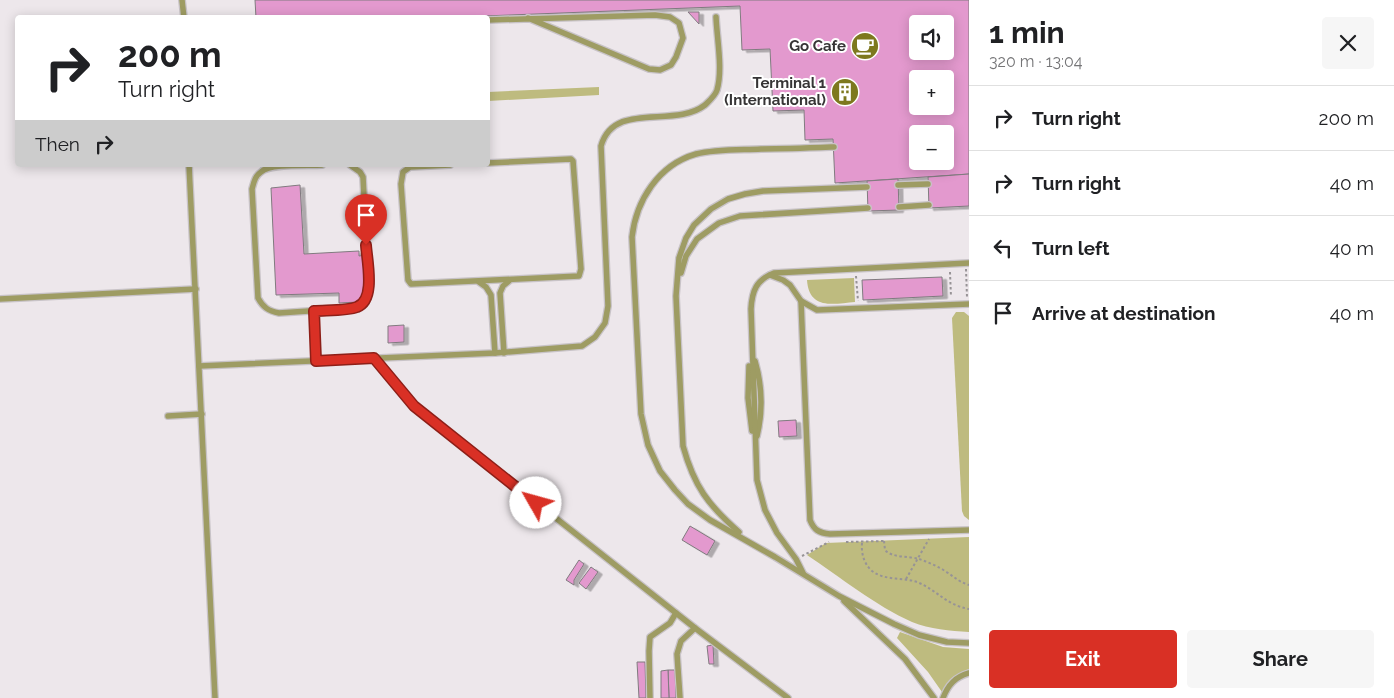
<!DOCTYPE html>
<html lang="en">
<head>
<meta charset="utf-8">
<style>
	body { margin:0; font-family:Raleway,sans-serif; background:#f6f6f6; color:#202124; height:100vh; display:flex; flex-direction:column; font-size:19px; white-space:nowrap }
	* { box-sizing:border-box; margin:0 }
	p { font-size:16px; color:#757577 }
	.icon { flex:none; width:28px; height:28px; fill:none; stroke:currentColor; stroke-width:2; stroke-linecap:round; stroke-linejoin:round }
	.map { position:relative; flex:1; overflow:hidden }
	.drawer { display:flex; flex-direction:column; background:#fff; width:425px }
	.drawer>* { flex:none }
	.hud { position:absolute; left:15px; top:15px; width:475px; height:152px; border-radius:5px; box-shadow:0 2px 12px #0003; background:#fff; color:#202124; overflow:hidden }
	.tools { position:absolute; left:909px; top:15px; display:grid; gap:10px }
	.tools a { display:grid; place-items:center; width:45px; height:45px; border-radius:5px; background:#fff; box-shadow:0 2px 12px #0003; font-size:25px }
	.pin { position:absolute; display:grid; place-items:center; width:42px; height:42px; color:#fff; margin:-51px -21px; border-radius:50% 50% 50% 0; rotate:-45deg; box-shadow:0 0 5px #0007 }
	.pin .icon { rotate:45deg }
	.me { position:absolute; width:55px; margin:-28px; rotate:308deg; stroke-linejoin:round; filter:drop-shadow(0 0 4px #0008) }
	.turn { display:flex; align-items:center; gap:18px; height:105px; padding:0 20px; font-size:22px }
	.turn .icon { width:65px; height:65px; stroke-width:2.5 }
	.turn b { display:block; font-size:35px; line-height:42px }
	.then { display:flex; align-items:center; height:48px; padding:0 20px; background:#0003; gap:10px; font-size:19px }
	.round { display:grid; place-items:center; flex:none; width:52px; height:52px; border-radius:5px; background:#f6f6f6 }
	.head { display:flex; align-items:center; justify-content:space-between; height:85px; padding:0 20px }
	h1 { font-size:30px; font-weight:700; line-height:38px }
	.action { display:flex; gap:10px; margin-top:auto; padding:10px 20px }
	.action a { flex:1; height:58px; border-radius:5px; background:#d93025; color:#fff; font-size:20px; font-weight:700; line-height:58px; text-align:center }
	.action a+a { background:#f6f6f6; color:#202124 }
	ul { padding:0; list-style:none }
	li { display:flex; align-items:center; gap:15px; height:65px; padding:0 20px; border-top:1px solid #e0e0e0 }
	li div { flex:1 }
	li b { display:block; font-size:19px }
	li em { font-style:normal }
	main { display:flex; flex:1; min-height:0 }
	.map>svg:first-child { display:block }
</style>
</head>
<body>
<main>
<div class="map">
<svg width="969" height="698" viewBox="0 0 969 698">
	<defs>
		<filter id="shadow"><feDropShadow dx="4.5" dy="2.5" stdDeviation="0" flood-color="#0004"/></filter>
	</defs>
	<rect width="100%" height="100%" fill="#ede7eb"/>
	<!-- green -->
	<g fill="#bebb7f">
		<polygon points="599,87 599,95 488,101 488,92"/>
		<path d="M854,278L855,302C833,304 809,310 807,280Z"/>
		<polygon points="956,312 964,312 969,316 969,520 964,516 962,511 952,318"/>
		<path d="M969,537V632C950,631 930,629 912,622C876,606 840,577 807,555L826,543Z"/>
		<polygon points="900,632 943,647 969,649 969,669 953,677 942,692 928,672 897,638"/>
	</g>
	<!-- building -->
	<g fill="#e399ce" stroke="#807b7f" fill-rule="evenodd" filter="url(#shadow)">
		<path d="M255,0H969V174L835,183L833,139L805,140L804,110L773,111L770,49L742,50L740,6L433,18H256ZM918,24H945V51H918ZM918,79H945V106H918ZM918,134H945V161H918Z"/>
		<polygon points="688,12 699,12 699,24"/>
		<polygon points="969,174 969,206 929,208 928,177"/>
		<polygon points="898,179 899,210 868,211 867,181"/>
		<polygon points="300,185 304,254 359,251 359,256 365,255 367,293 358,302 339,303 339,293 276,295 271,188"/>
		<polygon points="942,277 943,296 863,300 862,280"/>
		<polygon points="404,325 404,342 388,343 388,326"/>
		<polygon points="796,420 797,436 779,437 778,421"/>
		<polygon points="690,526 715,541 707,555 682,540"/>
		<polygon points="579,560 584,564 574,580 574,585 566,580"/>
		<polygon points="591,567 598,572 586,589 579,583"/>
		<polygon points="713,645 714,664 709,664 707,646"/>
		<polygon points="637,662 645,662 646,698 639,698"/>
		<polygon points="668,670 675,670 676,698 669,698"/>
		<polygon points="668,670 669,698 661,698 661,671"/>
	</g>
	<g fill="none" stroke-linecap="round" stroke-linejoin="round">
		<defs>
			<g id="service">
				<polyline points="182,0 184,18"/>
				<polyline points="488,20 655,15 670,17 679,23 683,38 676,57 671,65 660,70 649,69 528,18"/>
				<path d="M834,147C809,148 785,149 761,149C739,150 716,149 696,154C658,165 636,201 632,237L641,414L648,445L660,471L675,490L688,504L710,520L775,557L839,596L894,624L919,635L947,642L969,643"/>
				<polyline points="189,165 215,698"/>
				<path d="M322,165C309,166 270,163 261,172C255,176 254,182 252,189L258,298C263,307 268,311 279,313L353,308C362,306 366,301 369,292L363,177L360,172L350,165"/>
				<polyline points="450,165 410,167 403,172 401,184 408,280 411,284 579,276 581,269 573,161 571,159 488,163"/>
				<polyline points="898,185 928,184"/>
				<polyline points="899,207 929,205"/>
				<polyline points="681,273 686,256 697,239 719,223 740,216 868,208"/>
				<polyline points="770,275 783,280 790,285 801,301 817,310 969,304"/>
				<polyline points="479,282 486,287 491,295 495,353"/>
				<polyline points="0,299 196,289"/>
				<path d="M801,301L810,520C814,530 819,533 830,534L969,530"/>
				<polyline points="314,311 316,361"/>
				<polyline points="504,353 500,293 503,286 509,281"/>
				<polyline points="374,358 414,406 695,628 788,698"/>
				<path d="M755,361C762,385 763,411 757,436"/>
				<path d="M199,366L495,353L582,346L595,337L605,323L608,306L601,146C614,100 674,129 705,105C709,101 715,96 717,90C723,70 717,39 716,17"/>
				<polyline points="749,366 748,398 752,431"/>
				<polyline points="168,416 202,414"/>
				<path d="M739,532C708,505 694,486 683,446L676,296L679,258L686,238L694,225L711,209L728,199L745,194L763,191L867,187"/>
				<path d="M803,573L796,559L777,533L765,510L757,480L751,309C752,291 756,280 774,273L969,263"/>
				<polyline points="844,601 905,659 934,698"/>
				<polyline points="650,698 649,651 650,637 670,623 676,613"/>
				<polyline points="680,698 677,654 681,641 695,628"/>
				<path d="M943,698C948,685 955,677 969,673"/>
			</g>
		</defs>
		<!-- service casing -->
		<use href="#service" stroke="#c8c3c7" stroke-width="8"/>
		<!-- path -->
		<g stroke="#979396" stroke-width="2" stroke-dasharray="2.5 2.5" stroke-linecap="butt">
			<polyline points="966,269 967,297"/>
			<polyline points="950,272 951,297"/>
			<polyline points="856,276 858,301"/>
			<path d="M884,541L885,550C892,558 909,556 919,559C928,562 937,566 945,571C953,576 959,582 969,585"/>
			<polyline points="846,542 884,541"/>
			<path d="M862,543C861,553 864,564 872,571C885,581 903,577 917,582C937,590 946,605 969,609"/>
			<polyline points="802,556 829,542"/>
			<polyline points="906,579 929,539"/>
		</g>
		<!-- service -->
		<use href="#service" stroke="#9e9c63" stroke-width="5.5"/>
	</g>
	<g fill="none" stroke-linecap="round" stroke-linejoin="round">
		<defs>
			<path id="route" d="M366,245C367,261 376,300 357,307C347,311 326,310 314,311L316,361L374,358L414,406L536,503"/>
		</defs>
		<!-- route casing -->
		<use href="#route" stroke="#8d1f18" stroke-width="12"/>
		<!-- route -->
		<use href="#route" stroke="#d93025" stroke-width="9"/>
	</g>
	<!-- icons -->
	<defs>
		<symbol id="cafe-disc" viewBox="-11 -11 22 22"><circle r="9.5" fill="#7d781e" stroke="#fff"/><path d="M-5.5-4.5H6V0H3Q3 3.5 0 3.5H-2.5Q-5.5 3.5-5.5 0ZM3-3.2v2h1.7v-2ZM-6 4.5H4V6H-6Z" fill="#fff"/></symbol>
		<symbol id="building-disc" viewBox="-11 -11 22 22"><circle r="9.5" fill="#7d781e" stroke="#fff"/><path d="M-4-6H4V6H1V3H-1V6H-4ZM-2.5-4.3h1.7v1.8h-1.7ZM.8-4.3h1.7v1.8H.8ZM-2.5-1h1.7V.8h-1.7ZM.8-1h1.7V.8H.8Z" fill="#fff"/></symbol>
	</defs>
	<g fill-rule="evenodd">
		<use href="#cafe-disc" x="849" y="30" width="32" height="32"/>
		<use href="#building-disc" x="829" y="76" width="32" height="32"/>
	</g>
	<g text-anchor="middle" stroke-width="4" stroke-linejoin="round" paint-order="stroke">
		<!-- poi labels -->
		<g font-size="15" font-weight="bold" fill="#363435" stroke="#fff" text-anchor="end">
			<text x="846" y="51">Go Cafe</text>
			<text x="826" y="88">Terminal 1<tspan x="826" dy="17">(International)</tspan></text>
		</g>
	</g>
</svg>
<div class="tools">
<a><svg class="icon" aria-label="sound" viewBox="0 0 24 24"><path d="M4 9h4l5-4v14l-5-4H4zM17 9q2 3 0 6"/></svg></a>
<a>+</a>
<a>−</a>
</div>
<div class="pin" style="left:366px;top:245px;background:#d93025"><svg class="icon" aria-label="arrive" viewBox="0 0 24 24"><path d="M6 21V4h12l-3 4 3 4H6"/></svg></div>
<svg class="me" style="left:536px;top:503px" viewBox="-20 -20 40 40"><circle r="19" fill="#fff"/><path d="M0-13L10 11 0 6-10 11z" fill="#d93025"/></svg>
<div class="hud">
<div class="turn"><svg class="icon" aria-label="right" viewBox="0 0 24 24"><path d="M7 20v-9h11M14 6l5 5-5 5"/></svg><div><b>200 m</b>Turn right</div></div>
<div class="then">Then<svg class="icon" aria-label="right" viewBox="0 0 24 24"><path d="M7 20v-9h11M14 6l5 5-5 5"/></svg></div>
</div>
</div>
<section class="drawer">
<div class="head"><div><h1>1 min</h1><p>320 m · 13:04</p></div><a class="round"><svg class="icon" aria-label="close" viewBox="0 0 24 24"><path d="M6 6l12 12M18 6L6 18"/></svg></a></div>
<ul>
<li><svg class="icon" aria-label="right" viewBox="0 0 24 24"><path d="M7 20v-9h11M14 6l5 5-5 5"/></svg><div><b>Turn right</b></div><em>200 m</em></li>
<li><svg class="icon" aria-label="right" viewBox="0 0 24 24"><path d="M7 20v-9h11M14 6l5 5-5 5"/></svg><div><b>Turn right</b></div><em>40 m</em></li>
<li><svg class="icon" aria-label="left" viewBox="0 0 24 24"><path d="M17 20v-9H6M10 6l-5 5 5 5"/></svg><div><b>Turn left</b></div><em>40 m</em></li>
<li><svg class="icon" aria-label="arrive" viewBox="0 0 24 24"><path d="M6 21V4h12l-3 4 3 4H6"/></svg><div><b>Arrive at destination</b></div><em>40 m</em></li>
</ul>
<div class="action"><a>Exit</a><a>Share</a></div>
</section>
</main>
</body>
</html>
